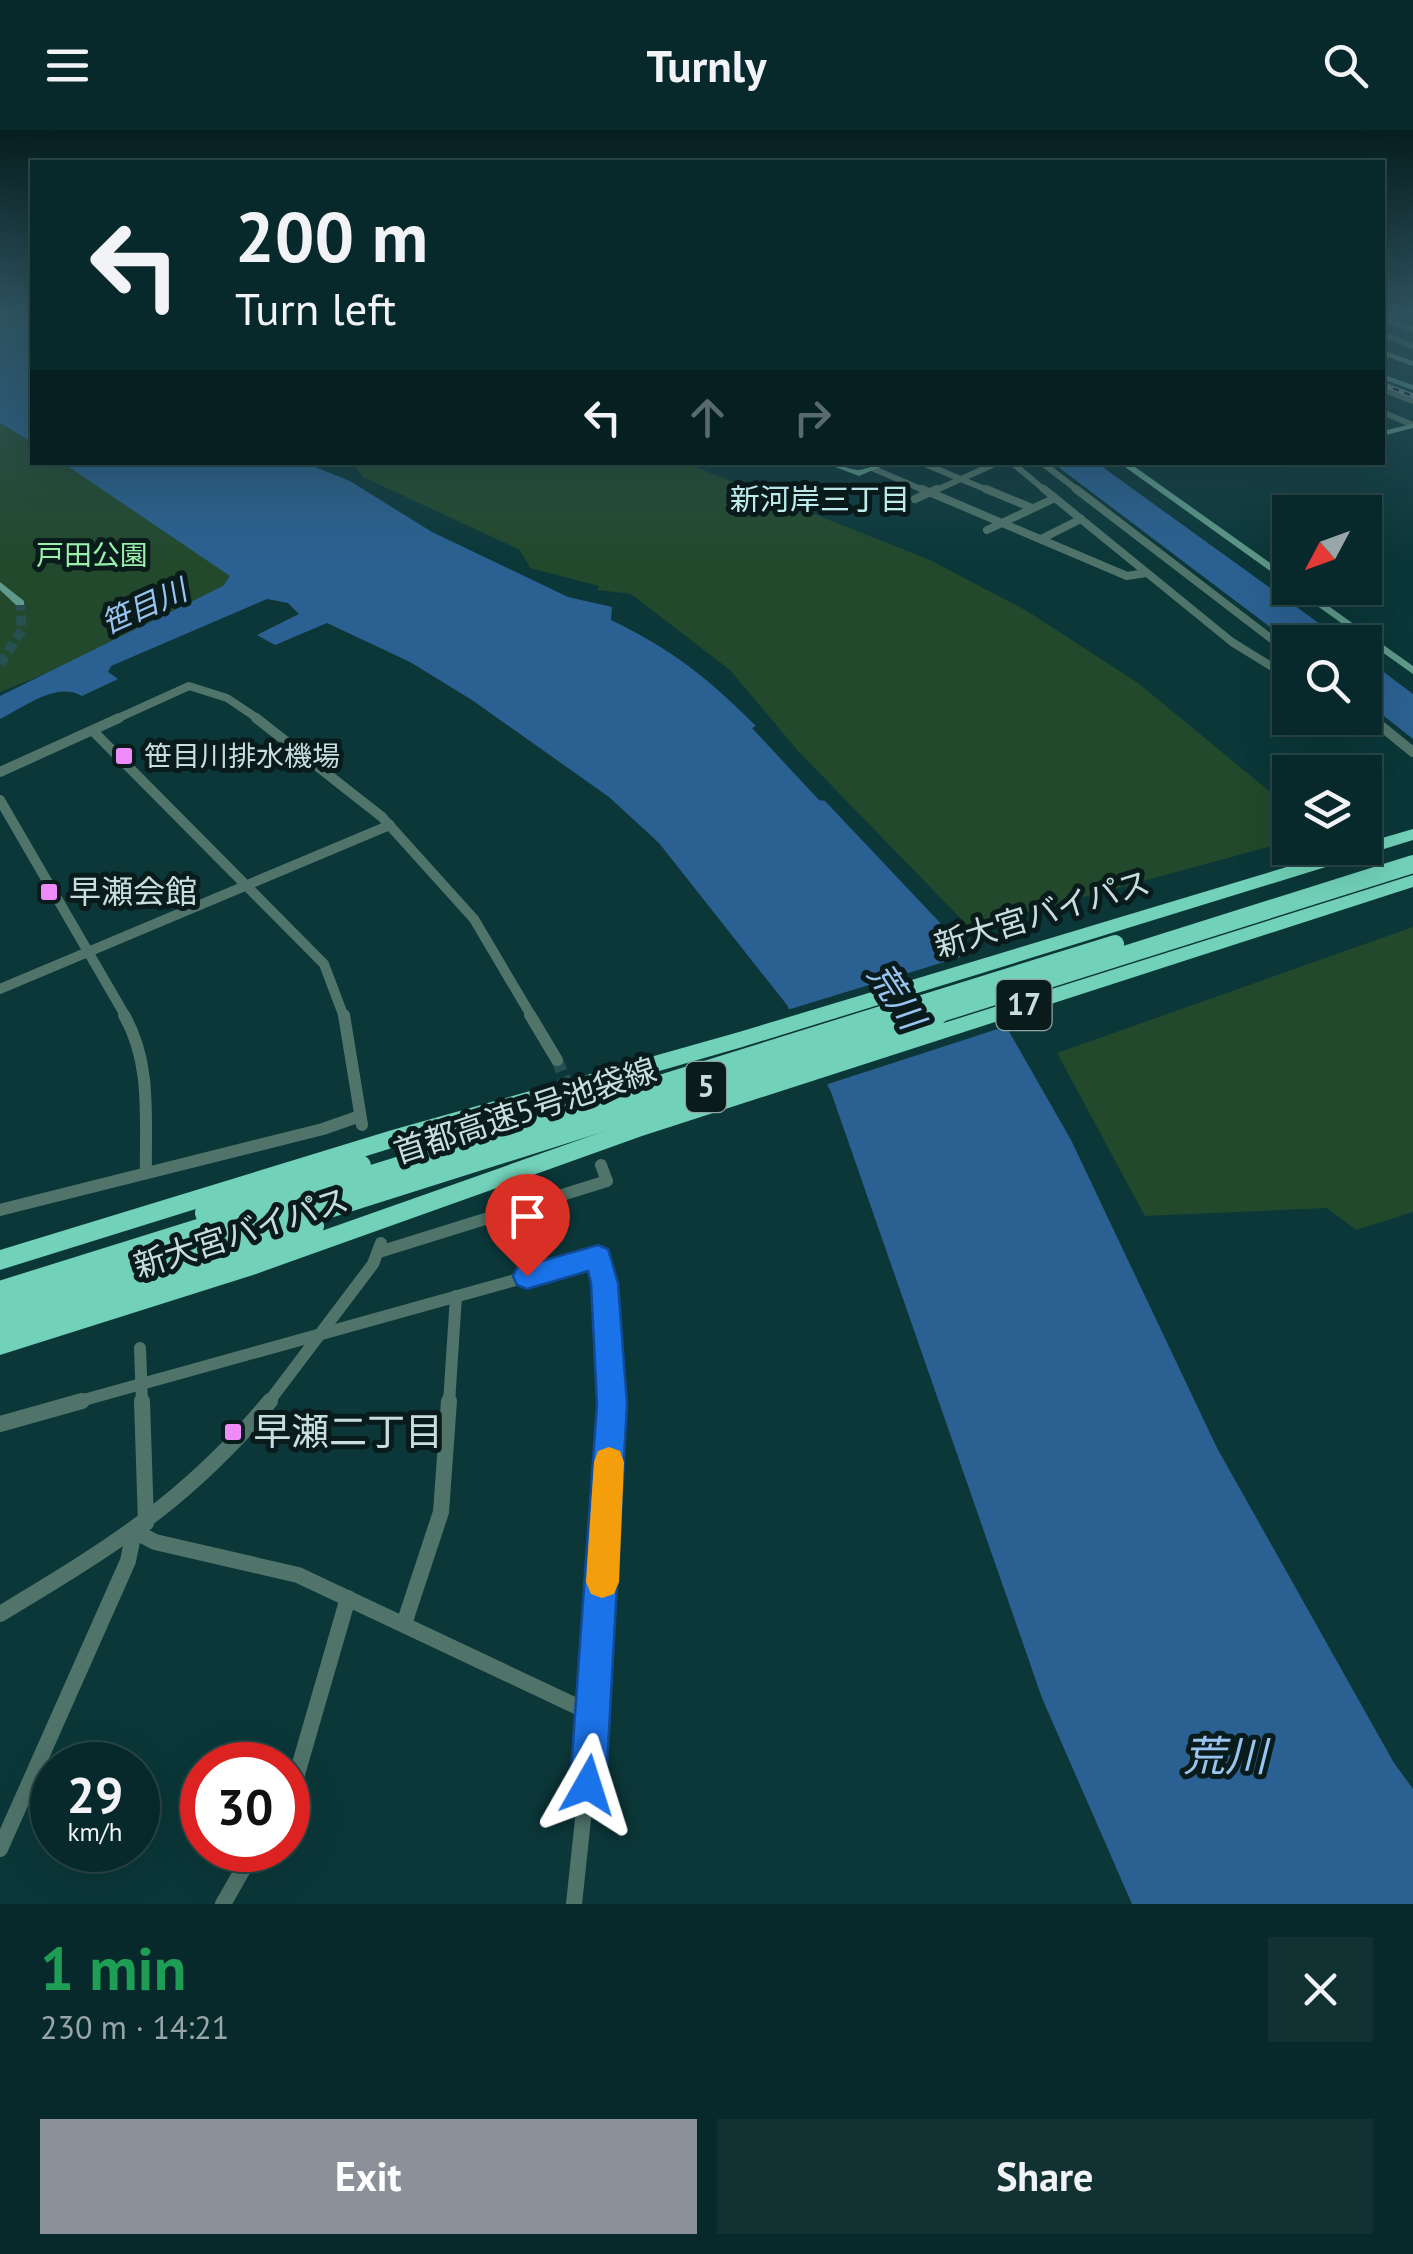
<!DOCTYPE html>
<html lang="en">
<head>
<meta charset="utf-8">
<style>
	body { margin:0; font-family:"PT Sans","Noto Sans JP",sans-serif; background:#113133; color:#f1f3f6; height:100vh; display:flex; flex-direction:column; font-size:38px; white-space:nowrap }
	* { box-sizing:border-box; margin:0 }
	p { font-size:32px; color:#98a6a9 }
	.icon { flex:none; width:55px; height:55px; fill:none; stroke:currentColor; stroke-width:2; stroke-linecap:round; stroke-linejoin:round }
	.map { position:relative; height:1774px; overflow:hidden }
	.panel { display:flex; flex-direction:column; background:#08292b; flex:1 }
	.panel>* { flex:none }
	.top-card { position:absolute; left:30px; top:30px; width:1355px; height:305px; border-radius:0px; box-shadow:0 10px 40px #0002,0 0 0 2px #294547; background:#08292b; color:#f1f3f6; overflow:hidden }
	.needle { width:65px; rotate:229deg }
	.buttons { position:absolute; left:1272px; top:365px; display:grid; gap:20px }
	.buttons a { display:grid; place-items:center; width:110px; height:110px; border-radius:0px; background:#08292b; box-shadow:0 10px 40px #0002,0 0 0 2px #294547; font-size:50px }
	.speed { position:absolute; left:30px; top:1612px; display:flex; gap:20px; font-size:50px; font-weight:700; text-align:center }
	.speed>* { display:grid; place-content:center; width:130px; height:130px; border-radius:50%; background:#08292b; box-shadow:0 10px 40px #0002,0 0 0 2px #294547; line-height:1 }
	.speed small { font-size:25px; font-weight:400 }
	.speed .limit { border:15px solid #d22; background:#fff; color:#111 }
	.pin { position:absolute; display:grid; place-items:center; width:85px; height:85px; color:#fff; margin:-102px -42px; border-radius:50% 50% 50% 0; rotate:-45deg; box-shadow:0 0 10px #0007 }
	.pin .icon { rotate:45deg }
	.me { position:absolute; width:110px; margin:-55px; rotate:6deg; stroke-linejoin:round; filter:drop-shadow(0 0 8px #0008) }
	.turn { display:flex; align-items:center; gap:35px; height:210px; padding:0 40px; font-size:45px }
	.turn .icon { width:130px; height:130px; stroke-width:2.5 }
	.turn b { display:block; font-size:70px; line-height:85px }
	.lanes { display:flex; align-items:center; height:95px; padding:0 40px; background:#0003; justify-content:center; gap:50px; direction:ltr }
	.lanes .off { opacity:.35 }
	.round { display:grid; place-items:center; flex:none; width:105px; height:105px; border-radius:0px; background:#113133 }
	.overview { display:flex; align-items:center; justify-content:space-between; height:170px; padding:0 40px }
	h1 { font-size:60px; font-weight:800; line-height:75px; color:#1e9e55 }
	.primary-button { display:flex; gap:20px; margin-top:auto; padding:20px 40px }
	.primary-button a { flex:1; height:115px; border-radius:0px; background:#8c9099; color:#fff; font-size:40px; font-weight:800; line-height:115px; text-align:center }
	.primary-button a+a { background:#113133; color:#f1f3f6 }
	header { display:flex; justify-content:space-between; align-items:center; height:130px; padding:0 40px; background:#08292b; font-size:45px; font-weight:800 }
	.map>svg:first-child { display:block }
</style>
</head>
<body>
<header><svg class="icon" aria-label="menu" viewBox="0 0 24 24"><path d="M4 6h16M4 12h16M4 18h16"/></svg>Turnly<svg class="icon" aria-label="search" viewBox="0 0 24 24"><circle cx="10" cy="10" r="6"/><path d="M15 15l6 6"/></svg></header>
<div class="map">
<svg width="1413" height="1774" viewBox="0 0 1413 1774">
	<rect width="100%" height="100%" fill="#0b3739"/>
	<!-- green -->
	<g fill="#22492b">
		<polygon points="0,223 32,245 32,332 162,333 313,435 0,562"/>
		<polygon points="353,333 684,332 698,338 930,430 1027,481 1138,553 1290,678 1290,711 970,798 798,621 730,540 631,464 597,460 599,456 530,438 520,420 363,347"/>
		<polygon points="1413,797 1413,1082 1356,1100 1327,1078 1145,1086 1057,923"/>
	</g>
	<!-- water -->
	<g fill="#2b6192">
		<polygon points="0,184 32,184 32,312 0,293"/>
		<path d="M63,333H305L350,351L432,402L568,467L612,477L611,490C673,520 708,548 756,596L752,598L819,670L825,671L945,798L1011,905L1071,1010L1217,1318L1394,1633L1413,1659V1774H1132L1042,1568L831,962L787,875L659,713L609,667L472,570L410,532L327,493L275,515L257,505L299,484L288,473L267,469L111,536L108,542L118,549L82,566C57,551 24,577 0,589V566L223,456L230,446Z"/>
		<polygon points="1053,333 1097,333 1345,512 1290,512"/>
		<polygon points="1365,528 1413,564 1413,609 1365,571"/>
	</g>
	<!-- pier -->
	<polygon fill="#0b3739" points="967,825 1010,895 822,956 784,881"/>
	<g fill="none" stroke-linecap="round" stroke-linejoin="round">
		<!-- street-tunnel -->
		<polyline stroke="#275052" stroke-width="12" stroke-dasharray="12 6" stroke-linecap="butt" points="557,930 578,981"/>
		<!-- secondary-tunnel -->
		<polyline stroke="#275052" stroke-width="10" stroke-dasharray="10 5" stroke-linecap="butt" points="0,534 22,500 20,473"/>
		<!-- street-far4 -->
		<g stroke="#50746a" stroke-width="6">
			<polyline points="1382,188 1413,200"/>
			<polyline points="1382,204 1413,216"/>
			<polyline points="1382,259 1413,271"/>
			<polyline points="1382,282 1413,295"/>
			<polyline points="920,332 992,362"/>
			<polyline points="1011,332 1047,362"/>
			<polyline points="1041,332 1080,362"/>
			<polyline points="874,339 928,362"/>
			<polyline points="932,362 999,332"/>
		</g>
		<!-- street-far3 -->
		<g stroke="#50746a" stroke-width="8">
			<polyline points="922,359 1127,446 1146,443"/>
			<polyline points="986,359 1032,378"/>
			<polyline points="1044,359 1232,512 1290,548"/>
			<polyline points="1076,359 1290,523"/>
			<polyline points="915,369 937,359"/>
			<polyline points="987,400 1055,368"/>
			<polyline points="1041,409 1081,389"/>
			<polyline points="1365,583 1374,590"/>
			<polyline points="114,590 189,556 227,568 260,590"/>
		</g>
		<!-- street-far2 -->
		<g stroke="#50746a" stroke-width="10">
			<polyline points="256,588 382,687 474,789 532,887"/>
			<polyline points="1371,588 1413,622"/>
			<polyline points="93,601 324,834 344,887"/>
			<polyline points="0,642 119,588"/>
			<polyline points="0,670 126,887"/>
			<polyline points="0,859 390,695"/>
		</g>
		<!-- street-far1 -->
		<g stroke="#50746a" stroke-width="12">
			<path d="M124,885C152,933 145,990 146,1043"/>
			<polyline points="344,885 362,995"/>
			<polyline points="530,885 557,930"/>
			<polyline points="0,1080 323,999 360,986"/>
			<polyline points="379,1122 607,1051 601,1035"/>
			<polyline points="140,1218 142,1273"/>
			<polyline points="73,1273 598,1127 609,1198 612,1273"/>
			<polyline points="268,1273 373,1134 381,1113"/>
			<polyline points="449,1273 456,1166"/>
		</g>
		<!-- street -->
		<g stroke="#50746a" stroke-width="16">
			<polyline points="142,1271 146,1393"/>
			<polyline points="0,1294 82,1271"/>
			<polyline points="134,1401 155,1412 298,1445 595,1585"/>
			<path d="M0,1484C111,1417 186,1372 270,1271"/>
			<polyline points="404,1494 441,1382 449,1271"/>
			<polyline points="288,1661 297,1644 348,1468"/>
			<polyline points="0,1719 128,1431 134,1401"/>
			<polyline points="223,1774 254,1720"/>
			<polyline points="574,1774 593,1595 612,1271"/>
		</g>
		<!-- secondary -->
		<g fill="#5f9a8a" fill-rule="evenodd">
			<polygon points="1382,220 1413,231 1413,236 1382,225"/>
			<polygon points="1382,244 1413,255 1413,260 1382,249"/>
			<polygon points="1413,294 1413,298 1382,306 1382,301"/>
			<path d="M822,332C836,332 846,339 857,340C867,340 880,332 892,332L859,346Z"/>
			<polygon points="1118,332 1128,332 1290,447 1290,455"/>
			<polygon points="0,452 24,471 24,475 16,475 0,460"/>
			<polygon points="1292,458 1303,458 1413,536 1413,544"/>
		</g>
		<!-- highway -->
		<g fill="#72d2b9" fill-rule="evenodd">
			<polygon points="1413,699 1413,710 739,918 392,1018 0,1140 0,1120 392,1000 739,902 1350,718 1365,718 1365,713"/>
			<polygon points="1413,745 1413,757 642,1006 253,1145 0,1225 0,1203 253,1125 636,990"/>
		</g>
		<defs>
			<polyline id="rail" points="1382,254 1413,266"/>
		</defs>
		<!-- rail casing -->
		<use href="#rail" stroke="#789798" stroke-width="5"/>
		<!-- rail -->
		<use href="#rail" stroke="#0a1b1c" stroke-width="2.5" stroke-dasharray="6" stroke-linecap="butt"/>
		<!-- highway-bridge-far1 -->
		<g stroke="#72d2b9" stroke-width="18">
			<polyline points="880,887 1115,814"/>
			<polyline points="928,887 1413,734"/>
		</g>
		<!-- highway-bridge -->
		<g stroke="#72d2b9" stroke-width="22">
			<polyline points="206,1083 360,1036"/>
			<polyline points="0,1162 888,885"/>
			<polyline points="0,1181 936,885"/>
			<polyline points="0,1201 313,1096"/>
		</g>
	</g>
	<!-- sky -->
	<linearGradient id="sky" x2="0" y2="1"><stop stop-color="#061e1f"/><stop offset="0.42" stop-color="#2e535f"/><stop offset="1" stop-color="#2e535f" stop-opacity="0"/></linearGradient>
	<rect width="1413" height="433" fill="url(#sky)"/>
	<!-- route -->
	<polygon fill="#1a73e8" stroke="#114b97" stroke-width="2.5" points="598,1115 608,1119 618,1153 627,1274 606,1655 601,1668 588,1673 575,1668 570,1655 597,1274 591,1153 588,1141 527,1159 517,1155 513,1146 517,1138"/>
	<!-- slow -->
	<polygon fill="#f59e0b" points="609,1317 620,1321 624,1332 619,1452 614,1464 602,1468 591,1464 586,1452 594,1332 598,1321"/>
	<!-- markers -->
	<g fill="#ee8bf8" stroke="#0a1b1c" stroke-width="4">
		<rect x="114" y="616" width="20" height="20" rx="5"/>
		<rect x="39" y="752" width="20" height="20" rx="5"/>
		<rect x="223" y="1292" width="20" height="20" rx="5"/>
	</g>
	<g text-anchor="middle" stroke-width="10" stroke-linejoin="round" paint-order="stroke">
		<!-- far-park labels -->
		<g font-size="28" fill="#98f0aa" stroke="#0a1b1c">
			<text x="92" y="435">戸田公園</text>
		</g>
		<!-- far-poi labels -->
		<g font-size="28" fill="#c8dede" stroke="#0a1b1c" text-anchor="start">
			<text x="144" y="636">笹目川排水機場</text>
		</g>
		<!-- far-neighbourhood labels -->
		<g font-size="30" fill="#c1eef0" stroke="#0a1b1c">
			<text x="820" y="380">新河岸三丁目</text>
		</g>
		<!-- far-water labels -->
		<g font-size="30" font-style="italic" fill="#99c4f0" stroke="#0a1b1c">
			<text transform="translate(144 477) rotate(-24)" y="10">笹目川</text>
		</g>
		<!-- shield labels -->
		<g fill="#0a1b1c" stroke="#8fa4a4" stroke-width="2.5">
			<rect x="996.5" y="850" width="55" height="50" rx="8"/>
			<rect x="686" y="932" width="40" height="50" rx="8"/>
		</g>
		<g font-size="30" font-weight="bold" fill="#c8dede">
			<text x="1024" y="885">17</text>
			<text x="706" y="967">5</text>
		</g>
		<!-- poi labels -->
		<g font-size="32" fill="#c8dede" stroke="#0a1b1c" text-anchor="start">
			<text x="69" y="773">早瀬会館</text>
		</g>
		<!-- street labels -->
		<g font-size="32" fill="#c8dede" stroke="#0a1b1c">
			<text transform="translate(1042 784) rotate(-17)" y="11">新大宮バイパス</text>
			<text transform="translate(525 981) rotate(-18)" y="11">首都高速5号池袋線</text>
			<text transform="translate(241 1103) rotate(-18)" y="11">新大宮バイパス</text>
		</g>
		<!-- water labels -->
		<g font-size="35" font-style="italic" fill="#99c4f0" stroke="#0a1b1c">
			<text transform="translate(896 866) rotate(57)" y="12">荒川</text>
		</g>
		<!-- near-poi labels -->
		<g font-size="38" fill="#c8dede" stroke="#0a1b1c" text-anchor="start">
			<text x="253" y="1315">早瀬二丁目</text>
		</g>
		<!-- near-water labels -->
		<g font-size="42" font-style="italic" fill="#99c4f0" stroke="#0a1b1c">
			<text x="1225" y="1641">荒川</text>
		</g>
	</g>
</svg>
<div class="buttons">
<a><svg class="needle" viewBox="-14 -14 28 28"><path d="M0-13l5 13h-10z" fill="#e53935"/><path d="M0 13l5-13h-10z" fill="#98a6a9"/></svg></a>
<a><svg class="icon" aria-label="search" viewBox="0 0 24 24"><circle cx="10" cy="10" r="6"/><path d="M15 15l6 6"/></svg></a>
<a><svg class="icon" aria-label="layers" viewBox="0 0 24 24"><path d="M12 4l9 5-9 5-9-5zM3 14l9 5 9-5"/></svg></a>
</div>
<div class="speed"><div>29<small>km/h</small></div><div class="limit">30</div></div>
<div class="pin" style="left:527px;top:1146px;background:#d93025"><svg class="icon" aria-label="arrive" viewBox="0 0 24 24"><path d="M6 21V4h12l-3 4 3 4H6"/></svg></div>
<svg class="me" style="left:588px;top:1655px" viewBox="-20 -20 40 40"><path d="M0-17L14 15 0 8-14 15z" fill="#1a73e8" stroke="#fff" stroke-width="4"/></svg>
<div class="top-card">
<div class="turn"><svg class="icon" aria-label="left" viewBox="0 0 24 24"><path d="M17 20v-9H6M10 6l-5 5 5 5"/></svg><div><b>200 m</b>Turn left</div></div>
<div class="lanes"><svg class="icon" aria-label="left" viewBox="0 0 24 24"><path d="M17 20v-9H6M10 6l-5 5 5 5"/></svg><svg class="icon off" aria-label="ahead" viewBox="0 0 24 24"><path d="M12 20V5M6 11l6-6 6 6"/></svg><svg class="icon off" aria-label="right" viewBox="0 0 24 24"><path d="M7 20v-9h11M14 6l5 5-5 5"/></svg></div>
</div>
</div>
<section class="panel">
<div class="overview"><div><h1>1 min</h1><p>230 m · 14:21</p></div><a class="round"><svg class="icon" aria-label="close" viewBox="0 0 24 24"><path d="M6 6l12 12M18 6L6 18"/></svg></a></div>
<div class="primary-button"><a>Exit</a><a>Share</a></div>
</section>
</body>
</html>
